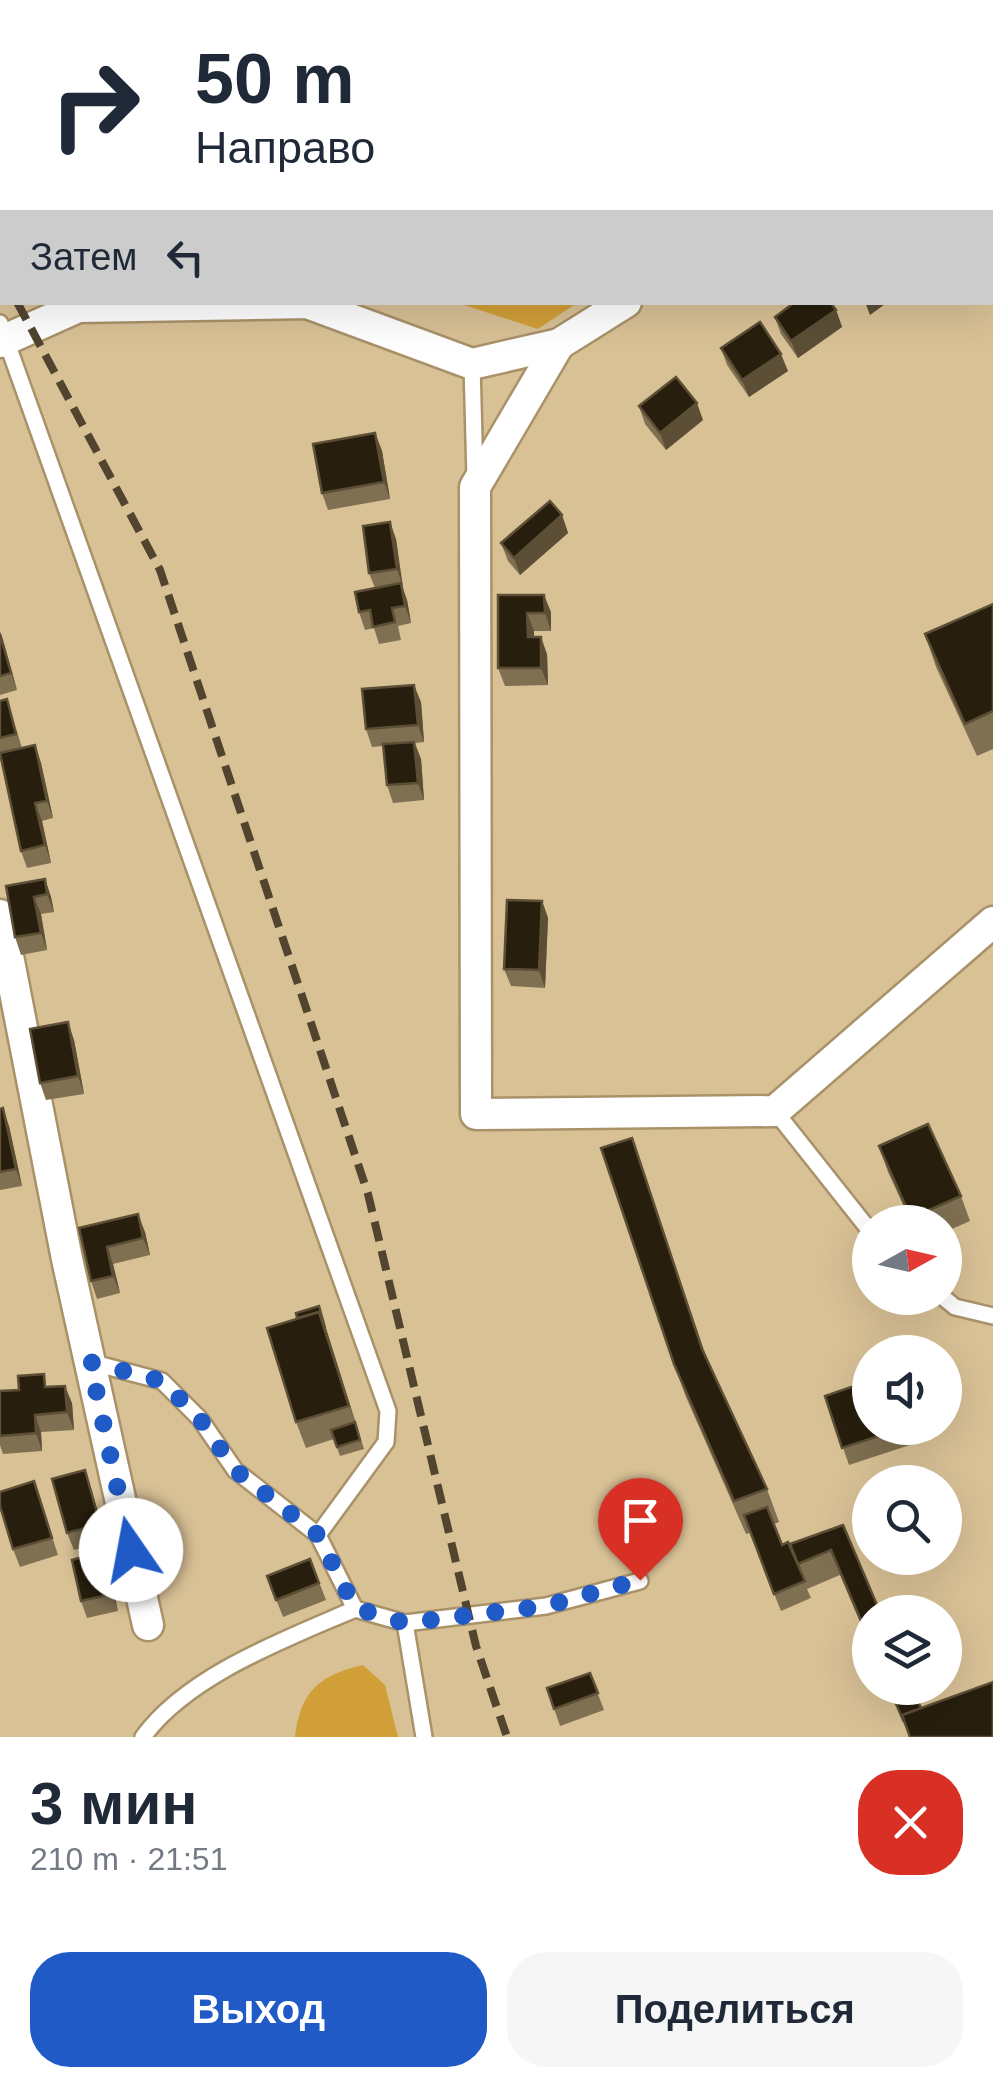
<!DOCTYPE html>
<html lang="ru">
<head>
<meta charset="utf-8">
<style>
	body { margin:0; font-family:Arial,sans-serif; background:#f6f6f7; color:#1f2937; height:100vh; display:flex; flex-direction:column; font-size:38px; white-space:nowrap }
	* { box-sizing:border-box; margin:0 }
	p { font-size:32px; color:#747a83 }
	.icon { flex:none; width:55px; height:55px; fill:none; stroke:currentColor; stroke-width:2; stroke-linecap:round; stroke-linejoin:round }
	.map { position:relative; height:1737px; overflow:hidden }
	.sheet { display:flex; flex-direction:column; background:#fff; flex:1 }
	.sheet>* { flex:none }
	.banner { position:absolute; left:0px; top:0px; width:995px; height:305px; box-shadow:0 10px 40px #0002; background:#fff; color:#1f2937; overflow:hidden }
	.needle { width:65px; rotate:82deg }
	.controls { position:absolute; left:852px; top:1205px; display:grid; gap:20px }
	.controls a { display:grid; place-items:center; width:110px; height:110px; border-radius:50%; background:#fff; box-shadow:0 10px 40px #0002; font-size:50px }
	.pin { position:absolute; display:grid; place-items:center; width:85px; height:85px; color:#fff; margin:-102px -42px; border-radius:50% 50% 50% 0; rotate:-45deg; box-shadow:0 0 10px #0007 }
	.pin .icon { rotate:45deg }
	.me { position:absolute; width:110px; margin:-55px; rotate:348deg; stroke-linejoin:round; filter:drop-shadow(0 0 8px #0008) }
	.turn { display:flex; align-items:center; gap:35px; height:210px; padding:0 30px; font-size:45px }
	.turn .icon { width:130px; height:130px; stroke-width:2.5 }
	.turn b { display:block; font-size:70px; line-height:85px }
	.then { display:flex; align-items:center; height:95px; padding:0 30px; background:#0003; gap:20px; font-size:38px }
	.round { display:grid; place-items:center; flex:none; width:105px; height:105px; border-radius:40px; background:#f6f6f7 }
	.summary { display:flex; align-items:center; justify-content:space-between; height:170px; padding:0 30px }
	h1 { font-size:60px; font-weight:600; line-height:75px }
	.primary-button { display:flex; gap:20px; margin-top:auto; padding:20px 30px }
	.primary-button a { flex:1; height:115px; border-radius:40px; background:#1f5ac7; color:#fff; font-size:40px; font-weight:600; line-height:115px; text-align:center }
	.primary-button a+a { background:#f6f6f7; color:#1f2937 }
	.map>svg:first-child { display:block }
</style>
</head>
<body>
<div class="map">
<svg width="993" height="1737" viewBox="0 0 993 1737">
	<rect width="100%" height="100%" fill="#d9c196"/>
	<!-- green -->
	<g fill="#d19f38">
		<polygon points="32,0 993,0 993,26 992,2"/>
		<polygon points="458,303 577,303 538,329"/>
		<path d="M363,1665L385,1685L398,1737H295C300,1691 320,1675 363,1665Z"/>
	</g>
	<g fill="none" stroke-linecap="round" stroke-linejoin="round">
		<defs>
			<g id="service">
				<polyline points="0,7 2,10"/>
				<polyline points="0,323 388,1411 386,1442 318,1535"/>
				<polyline points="472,364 475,478"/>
				<polyline points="775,1111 870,1231"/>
				<polyline points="944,1298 955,1307 993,1316"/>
				<polyline points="90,1362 162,1381 200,1419 235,1470 318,1535 355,1609"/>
				<polyline points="405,1623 424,1737"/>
				<path d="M143,1737C188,1675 286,1639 355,1609L405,1623L546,1606L640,1581"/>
			</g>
			<g id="minor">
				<polyline points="992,59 993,59"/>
				<polyline points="0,342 78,307 307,303 472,364 559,344 626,302"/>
				<polyline points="559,344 475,487 476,1114 775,1111 993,922"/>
				<polyline points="0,915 67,1259 148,1625"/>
			</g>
		</defs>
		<!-- service casing -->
		<use href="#service" stroke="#a99269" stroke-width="20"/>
		<!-- minor casing -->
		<use href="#minor" stroke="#a99269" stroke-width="35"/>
		<!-- service -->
		<use href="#service" stroke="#fff" stroke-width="15"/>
		<!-- minor -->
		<use href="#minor" stroke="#fff" stroke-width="30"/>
		<!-- rail -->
		<g stroke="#524530" stroke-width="8" stroke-dasharray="20 10" stroke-linecap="butt">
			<polyline points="0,270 2,275"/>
			<polyline points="17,302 160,570 368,1194 476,1646 507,1737"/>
		</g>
	</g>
	<!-- wall -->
	<g fill="#807052">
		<polygon points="836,310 842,327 798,358 781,334 775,317"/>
		<polygon points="721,348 788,371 749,397 727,365"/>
		<polygon points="639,406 703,420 666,450 645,424"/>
		<polygon points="375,433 382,451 390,499 328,510 322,493"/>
		<polygon points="562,515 568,533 520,575 508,561 501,543"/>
		<polygon points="396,539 402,587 407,600 411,623 398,626 401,640 379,644 374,628 365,630 359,612 375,588 369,573"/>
		<polygon points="498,595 551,612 551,631 534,631 534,637 547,654 548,685 505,686 498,668"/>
		<polygon points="993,604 993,749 977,756 936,667 925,634"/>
		<polygon points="0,631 17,690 0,695"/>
		<polygon points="7,699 22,748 35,745 41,763 53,818 42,821 51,863 27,868 21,851 0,758 0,701"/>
		<polygon points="421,702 424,742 415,743 421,759 424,800 393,803 387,785 383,746 372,747 366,729"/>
		<polygon points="45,879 51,897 54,912 41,914 47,950 21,955 15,937 6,886"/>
		<polygon points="542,901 548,918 545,988 511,986 504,969"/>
		<polygon points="74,1040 84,1094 46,1100 40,1083"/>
		<polygon points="0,1109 9,1126 22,1186 0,1190"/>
		<polygon points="879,1146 961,1196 970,1221 945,1232 945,1222 911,1222 888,1172"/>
		<polygon points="643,1171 706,1356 767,1489 779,1522 774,1524 782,1545 794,1556 843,1525 870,1612 870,1645 840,1575 807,1589 811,1598 781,1611 750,1533 746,1534 686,1397 674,1364"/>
		<polygon points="79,1228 145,1232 150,1255 113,1264 120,1293 97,1299 91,1281"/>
		<polygon points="319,1306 364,1449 340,1456 334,1439 306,1448 296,1422 297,1318"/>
		<polygon points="48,1387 72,1403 74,1430 41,1432 42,1451 3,1454 0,1445 0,1391"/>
		<polygon points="825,1396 861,1405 870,1428 918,1428 922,1441 849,1465"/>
		<polygon points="34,1481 58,1555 20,1567 13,1549"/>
		<polygon points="91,1488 106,1541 74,1550 67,1533"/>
		<polygon points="310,1559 326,1600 283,1617 267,1576"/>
		<polygon points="108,1570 118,1611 87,1618 81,1601"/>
		<polygon points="590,1673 604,1710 560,1726 547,1688"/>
	</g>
	<!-- shaded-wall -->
	<g fill="#5c4f36">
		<polygon points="865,302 888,302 870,315"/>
		<polygon points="836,310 842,327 798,358 791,341"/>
		<polygon points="781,354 788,371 749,397 742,380"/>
		<polygon points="697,403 703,420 666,450 660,433"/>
		<polygon points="375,433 382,451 390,499 384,482"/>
		<polygon points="562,515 568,533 520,575 514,558"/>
		<polygon points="390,522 396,539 403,587 397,569"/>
		<polygon points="401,583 407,600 411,623 405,606"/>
		<polygon points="544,595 551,612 551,631 545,613"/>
		<polygon points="527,613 534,631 534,654 528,637"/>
		<polygon points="0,631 3,640 17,690 11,673"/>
		<polygon points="541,637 547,654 548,685 541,668"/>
		<polygon points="414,685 421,702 424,742 418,725"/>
		<polygon points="414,742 421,759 424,800 418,783"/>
		<polygon points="35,745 41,763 53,818 47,801"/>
		<polygon points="35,803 42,821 51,863 45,845"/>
		<polygon points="45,879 51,897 54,912 47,894"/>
		<polygon points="34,897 41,914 47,950 41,933"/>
		<polygon points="542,901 548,918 545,988 539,970"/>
		<polygon points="68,1022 74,1040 84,1094 78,1076"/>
		<polygon points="3,1108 9,1126 22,1186 16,1169"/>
		<polygon points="138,1214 145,1232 150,1255 143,1238"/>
		<polygon points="107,1247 113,1264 120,1293 113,1276"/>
		<polygon points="319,1306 358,1431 319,1312"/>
		<polygon points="65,1386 72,1403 74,1430 67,1412"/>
		<polygon points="35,1415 41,1432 42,1451 36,1433"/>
		<polygon points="85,1470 91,1488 106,1541 100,1524"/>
		<polygon points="102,1552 108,1570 118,1611 112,1594"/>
	</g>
	<!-- building -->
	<g fill="#271e0d" stroke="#5c4f36" stroke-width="2.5">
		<polygon points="795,302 830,302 836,310 791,341 775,317"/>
		<polygon points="760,322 781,354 742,380 721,348"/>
		<polygon points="676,377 697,403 660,433 639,406"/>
		<polygon points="375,433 384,482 322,493 313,444"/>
		<polygon points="550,501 562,515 514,558 501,543"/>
		<polygon points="390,522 397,569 369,573 363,526"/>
		<polygon points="401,583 405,606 392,608 395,622 373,627 370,610 359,612 355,592"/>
		<polygon points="498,595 544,595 545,613 527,613 528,637 541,637 541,668 498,668"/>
		<polygon points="993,604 993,711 965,724 925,634"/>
		<polygon points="0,634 11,673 0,676"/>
		<polygon points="414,685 418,725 366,729 362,689"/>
		<polygon points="7,699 16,734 0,738 0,701"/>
		<polygon points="414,742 418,783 387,785 383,744"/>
		<polygon points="35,745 47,801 35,803 45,845 21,851 0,753"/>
		<polygon points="45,879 47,894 34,897 41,933 15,937 6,886"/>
		<polygon points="507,900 542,901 539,970 504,969"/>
		<polygon points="68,1022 78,1076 40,1083 30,1029"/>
		<polygon points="3,1108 16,1169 0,1172 0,1109"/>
		<polygon points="928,1124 961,1196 911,1218 879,1146"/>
		<polygon points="632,1138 702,1349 767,1489 734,1501 674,1364 601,1148"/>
		<polygon points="138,1214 143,1238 107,1247 113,1276 91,1281 79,1228"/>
		<polygon points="319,1306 325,1328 319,1312 297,1318 296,1313"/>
		<polygon points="319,1312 349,1406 296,1422 267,1328"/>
		<polygon points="44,1374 45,1387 65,1386 67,1412 35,1415 36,1433 0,1436 0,1391 19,1390 18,1376"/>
		<polygon points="854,1386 861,1406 870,1402 870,1428 903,1428 842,1448 825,1396"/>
		<polygon points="355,1422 360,1440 337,1447 331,1430"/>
		<polygon points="85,1470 100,1524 67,1533 52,1479"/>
		<polygon points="34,1481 52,1538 13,1549 0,1506 0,1492"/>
		<polygon points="767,1507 782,1545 788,1542 805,1581 774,1594 744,1515"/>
		<polygon points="843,1525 880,1612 870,1612 870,1642 831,1550 798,1564 790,1544"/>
		<polygon points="102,1552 112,1594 81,1601 72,1560"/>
		<polygon points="310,1559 319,1583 276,1600 267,1576"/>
		<polygon points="590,1673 598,1693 554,1709 547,1688"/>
		<polygon points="993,1682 993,1737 910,1737 902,1715"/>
		<polygon points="889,1688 912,1688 921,1708 902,1715 904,1722"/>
	</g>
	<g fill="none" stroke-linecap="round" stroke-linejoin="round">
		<!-- route -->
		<polyline stroke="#1f5ac7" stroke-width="18" stroke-dasharray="0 32.4" points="131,1550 90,1362 162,1381 200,1419 235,1470 318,1535 355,1608 405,1623 546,1606 640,1580"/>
	</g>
</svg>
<div class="controls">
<a><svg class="needle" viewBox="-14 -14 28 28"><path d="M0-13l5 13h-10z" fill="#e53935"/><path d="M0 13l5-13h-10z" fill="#747a83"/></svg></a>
<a><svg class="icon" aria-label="sound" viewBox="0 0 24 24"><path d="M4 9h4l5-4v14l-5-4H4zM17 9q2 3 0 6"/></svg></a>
<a><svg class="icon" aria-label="search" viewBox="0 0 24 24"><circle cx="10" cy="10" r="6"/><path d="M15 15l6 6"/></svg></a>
<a><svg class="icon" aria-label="layers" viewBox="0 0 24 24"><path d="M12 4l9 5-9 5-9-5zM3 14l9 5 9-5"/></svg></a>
</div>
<div class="pin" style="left:640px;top:1580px;background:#d93025"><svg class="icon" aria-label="arrive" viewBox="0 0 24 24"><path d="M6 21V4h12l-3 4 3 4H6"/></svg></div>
<svg class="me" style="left:131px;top:1550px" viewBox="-20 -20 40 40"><circle r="19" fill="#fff"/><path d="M0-13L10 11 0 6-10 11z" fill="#1f5ac7"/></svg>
<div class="banner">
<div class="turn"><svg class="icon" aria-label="right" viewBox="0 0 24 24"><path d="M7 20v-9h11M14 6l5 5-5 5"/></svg><div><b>50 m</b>Направо</div></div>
<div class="then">Затем<svg class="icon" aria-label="left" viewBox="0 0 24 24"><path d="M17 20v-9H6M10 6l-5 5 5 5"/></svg></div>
</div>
</div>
<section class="sheet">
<div class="summary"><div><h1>3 мин</h1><p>210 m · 21:51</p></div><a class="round" style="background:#d93025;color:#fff"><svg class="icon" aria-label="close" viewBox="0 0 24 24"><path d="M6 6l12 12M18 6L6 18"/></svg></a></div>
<div class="primary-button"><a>Выход</a><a>Поделиться</a></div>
</section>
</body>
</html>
